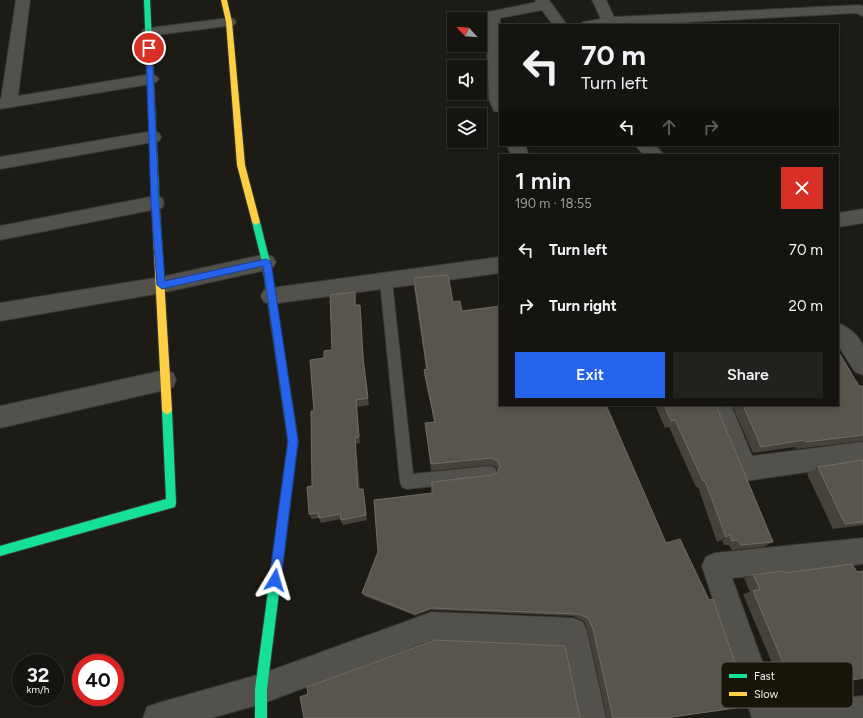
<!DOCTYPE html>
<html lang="en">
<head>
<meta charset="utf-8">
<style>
	body { margin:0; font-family:Figtree,sans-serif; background:#22211e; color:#f1f3f6; height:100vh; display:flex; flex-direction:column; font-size:15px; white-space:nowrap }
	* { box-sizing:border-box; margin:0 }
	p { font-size:13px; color:#9d9e9f }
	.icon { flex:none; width:22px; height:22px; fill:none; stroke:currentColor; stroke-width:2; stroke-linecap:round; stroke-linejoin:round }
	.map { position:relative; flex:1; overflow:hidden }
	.details { position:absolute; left:499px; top:154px; width:340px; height:252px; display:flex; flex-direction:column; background:#151410; border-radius:0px; box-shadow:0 2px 6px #0003,0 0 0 1px #343330 }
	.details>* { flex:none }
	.guide { position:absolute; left:499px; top:24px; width:340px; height:122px; border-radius:0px; box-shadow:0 2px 6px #0003,0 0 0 1px #343330; background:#151410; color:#f1f3f6; overflow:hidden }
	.needle { width:26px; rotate:296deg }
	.tools { position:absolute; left:447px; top:12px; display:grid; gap:8px }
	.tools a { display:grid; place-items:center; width:40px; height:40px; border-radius:0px; background:#151410; box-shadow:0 2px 6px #0003,0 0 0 1px #343330; font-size:20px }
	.speed { position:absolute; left:12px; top:654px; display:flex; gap:8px; font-size:20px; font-weight:700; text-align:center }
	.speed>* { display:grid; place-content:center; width:52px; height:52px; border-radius:50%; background:#151410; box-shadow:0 2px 6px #0003,0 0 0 1px #343330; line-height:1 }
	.speed small { font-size:10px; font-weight:400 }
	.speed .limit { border:6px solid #d22; background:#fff; color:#111 }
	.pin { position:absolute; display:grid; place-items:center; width:34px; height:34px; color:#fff; margin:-17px; border:2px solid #fff; border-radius:50%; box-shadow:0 1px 4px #0007 }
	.me { position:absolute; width:44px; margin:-22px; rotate:7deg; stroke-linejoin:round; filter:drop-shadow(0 0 3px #0008) }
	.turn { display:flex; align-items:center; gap:14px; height:84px; padding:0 16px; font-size:18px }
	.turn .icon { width:52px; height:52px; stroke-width:2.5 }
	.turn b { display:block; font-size:28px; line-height:34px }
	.lanes { display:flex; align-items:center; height:38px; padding:0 16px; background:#0003; justify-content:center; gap:20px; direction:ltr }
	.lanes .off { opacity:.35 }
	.round { display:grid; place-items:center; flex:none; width:42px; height:42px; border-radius:0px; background:#22211e }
	.summary { display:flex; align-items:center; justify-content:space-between; height:68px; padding:0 16px }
	h1 { font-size:24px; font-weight:600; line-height:30px }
	.action { display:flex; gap:8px; margin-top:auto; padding:8px 16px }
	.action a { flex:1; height:46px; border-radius:0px; background:#2563eb; color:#fff; font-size:16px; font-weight:600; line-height:46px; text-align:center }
	.action a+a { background:#22211e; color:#f1f3f6 }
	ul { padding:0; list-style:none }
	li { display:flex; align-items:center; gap:12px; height:56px; padding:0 16px }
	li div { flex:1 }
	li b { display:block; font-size:15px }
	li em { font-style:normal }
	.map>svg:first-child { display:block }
</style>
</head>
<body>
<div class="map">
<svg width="863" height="718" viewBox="0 0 863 718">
	<rect width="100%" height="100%" fill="#1c1b16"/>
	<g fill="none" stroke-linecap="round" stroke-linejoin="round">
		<defs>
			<polygon id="lane" points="386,276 390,278 392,281 413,474 490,466 495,468 497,473 495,478 490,480 407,489 402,487 400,482 380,281 382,278"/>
			<g id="street">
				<polygon points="16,0 30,0 18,96 151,74 156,76 159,79 156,82 151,84 0,109 0,99 1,99"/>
				<polygon points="535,0 549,0 567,25 553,25 542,10 500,18 500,112 494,111 489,99 486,15 488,12 493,11 537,2"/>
				<polygon points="592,0 606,0 614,17 859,5 863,6 863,16 856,13 633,25 581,25 583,22 601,19"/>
				<polygon points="229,18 234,19 236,22 234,25 149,36 144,35 142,32 144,29 149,28"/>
				<polygon points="153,131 159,133 161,137 159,141 0,169 0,157"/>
				<polygon points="507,145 525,145 529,155 511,155"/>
				<polygon points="635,145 655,145 664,155 644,155"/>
				<polygon points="155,196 162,198 164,203 162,208 0,240 0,226"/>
				<polygon points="863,209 863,223 838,227 838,213"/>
				<polygon points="266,254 273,257 276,262 273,267 266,270 161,293 0,321 0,303 161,277"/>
				<polygon points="500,257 500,273 271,304 264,302 261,296 264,290 271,288"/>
				<path d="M838,323C848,327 859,335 863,346C863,354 863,366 863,375L855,372L838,345Z"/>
				<polygon points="165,370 173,373 176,380 173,387 165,390 0,428 0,406"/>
				<polygon points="707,405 731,405 752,456 863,442 863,464 745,481 736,477"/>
				<polygon points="863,538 863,564 732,578 778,705 784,703 863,696 863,718 752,718 702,566 706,557 715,553"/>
				<polygon points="432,612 573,618 583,622 587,632 606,718 576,718 562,646 432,640 261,704 211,718 143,718 147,707 158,703 261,674"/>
			</g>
			<g id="fast">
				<polygon points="144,0 150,0 160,213 156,216 152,213"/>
				<polygon points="256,219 260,222 270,262 298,441 267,689 267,718 255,718 255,689 288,441 262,262 252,222"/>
				<polygon points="167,406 170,407 172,410 176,503 175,507 0,556 0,546 166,499 162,410 164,407"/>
			</g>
			<g id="slow">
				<polygon points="221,0 227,0 232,22 245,165 260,222 256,225 252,222 237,165 226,22"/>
				<polygon points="156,210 160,213 172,410 170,413 167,414 164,413 162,410 152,213"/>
			</g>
		</defs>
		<!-- lane casing -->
		<use href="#lane" stroke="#393734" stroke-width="2"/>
		<!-- street casing -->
		<use href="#street" stroke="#393734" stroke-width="2"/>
		<!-- fast casing -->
		<use href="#fast" stroke="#393734" stroke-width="2"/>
		<!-- slow casing -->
		<use href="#slow" stroke="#393734" stroke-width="2"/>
		<!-- lane -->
		<use href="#lane" fill="#52514c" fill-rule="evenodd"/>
		<!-- street -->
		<use href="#street" fill="#52514c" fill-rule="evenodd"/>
		<!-- fast -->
		<use href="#fast" fill="#16e098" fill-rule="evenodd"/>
		<!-- slow -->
		<use href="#slow" fill="#ffcf43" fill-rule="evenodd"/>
	</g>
	<!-- wall -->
	<g fill="#45423a">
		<polygon points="414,278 453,302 462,311 672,718 607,718 588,632 584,621 573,616 432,610 416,616 364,596 362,593 432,493 492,475 497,473 498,472 496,467 490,465 431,471 425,423 434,422 425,378 424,370 426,369 414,287"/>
		<polygon points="355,292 356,305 361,313 364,365 369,405 357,407 360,443 356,444 360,489 364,494 367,520 343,525 340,519 321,523 319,518 312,519 309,514 312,486 314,411 324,358 332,350"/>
		<polygon points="859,386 863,386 863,441 796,449 795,447 753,453 732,405 838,405"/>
		<polygon points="655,405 716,405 773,542 763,547 732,550 729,545 724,545 722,540 717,542 698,487 696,487 669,427 665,428"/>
		<polygon points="863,460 863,525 833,529 807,474 818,467"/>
		<polygon points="784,571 808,689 796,690 793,681 780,682 743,594 750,592 744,578 753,575"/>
	</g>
	<!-- shaded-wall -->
	<g fill="#2d2b24">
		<polygon points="360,305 361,313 364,365 369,405 363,358"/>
		<polygon points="356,400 357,407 360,443 359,437"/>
		<polygon points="355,438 356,444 360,495 358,489"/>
		<polygon points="363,489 364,494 367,520 366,515"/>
		<polygon points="730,535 722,540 717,542 726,537"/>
		<polygon points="432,608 432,610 416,616 415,614"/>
	</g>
	<!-- building -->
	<g fill="#58554d" stroke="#706d65">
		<polygon points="448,275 453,302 460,301 462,311 500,306 500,405 606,405 666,543 680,539 709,600 713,599 750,706 672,717 672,718 613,718 593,629 588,618 578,614 432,608 415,614 362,593 378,552 374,500 432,493 432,482 492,475 497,473 500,467 498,461 491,458 431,464 425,423 435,422 424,370 427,369 414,278"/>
		<polygon points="355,292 355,305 360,305 363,358 368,398 356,400 359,437 355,438 358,489 363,489 366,515 341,520 340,514 319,518 318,513 309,514 307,487 312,486 311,411 314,411 310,360 324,358 324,351 332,350 330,295"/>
		<polygon points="838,351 859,386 863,386 863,435 806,442 804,440 761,447 743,405 838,405"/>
		<polygon points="664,405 716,405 773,542 741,545 738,540 732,541 730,535 726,537 705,481 703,481 675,420 671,421"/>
		<polygon points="863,460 863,522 845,524 818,467"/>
		<polygon points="852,564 857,572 863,571 863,678 808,689 804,679 791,682 753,591 760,589 753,575 784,571 785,573"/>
		<polygon points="435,640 565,646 580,718 304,718 300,697 308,694 307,687"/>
	</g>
	<!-- route -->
	<polygon fill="#2563eb" stroke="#184099" points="149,46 152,48 159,203 165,281 266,259 271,262 298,441 281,580 279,584 275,586 271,584 269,580 288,441 263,266 162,289 157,285 151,203 146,48"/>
	<!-- legend -->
	<rect x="721" y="662" width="132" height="46" rx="6" fill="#171409" stroke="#59564c" stroke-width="1"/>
	<rect x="729" y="674" width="18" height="4" fill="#16e098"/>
	<rect x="729" y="692" width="18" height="4" fill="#ffcf43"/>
	<g font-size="11" fill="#f2efe8">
		<text x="754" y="680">Fast</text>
		<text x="754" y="698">Slow</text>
	</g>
</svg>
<div class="tools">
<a><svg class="needle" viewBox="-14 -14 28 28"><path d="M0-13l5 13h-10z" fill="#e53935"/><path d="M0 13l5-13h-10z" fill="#9d9e9f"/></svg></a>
<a><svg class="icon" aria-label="sound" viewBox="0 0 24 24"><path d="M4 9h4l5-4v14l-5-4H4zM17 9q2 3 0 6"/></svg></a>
<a><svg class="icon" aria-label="layers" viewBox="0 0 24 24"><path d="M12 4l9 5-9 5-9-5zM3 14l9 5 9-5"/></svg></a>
</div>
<div class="speed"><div>32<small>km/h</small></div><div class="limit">40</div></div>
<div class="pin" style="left:149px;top:48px;background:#d93025"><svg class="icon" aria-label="arrive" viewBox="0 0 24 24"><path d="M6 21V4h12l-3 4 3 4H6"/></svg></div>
<svg class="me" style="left:275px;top:580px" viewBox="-20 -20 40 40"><path d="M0-17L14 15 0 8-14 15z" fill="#2563eb" stroke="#fff" stroke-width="4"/></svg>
<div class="guide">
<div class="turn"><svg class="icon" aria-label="left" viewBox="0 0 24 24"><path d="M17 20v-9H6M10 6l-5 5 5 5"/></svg><div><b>70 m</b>Turn left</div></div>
<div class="lanes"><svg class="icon" aria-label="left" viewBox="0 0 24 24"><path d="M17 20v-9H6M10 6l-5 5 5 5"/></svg><svg class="icon off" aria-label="ahead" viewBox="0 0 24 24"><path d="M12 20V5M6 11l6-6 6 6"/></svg><svg class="icon off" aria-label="right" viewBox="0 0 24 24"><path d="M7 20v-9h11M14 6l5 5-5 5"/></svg></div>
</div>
<section class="details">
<div class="summary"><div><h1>1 min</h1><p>190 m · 18:55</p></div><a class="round" style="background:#d93025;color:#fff"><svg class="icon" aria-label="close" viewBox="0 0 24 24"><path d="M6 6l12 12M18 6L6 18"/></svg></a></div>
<ul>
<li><svg class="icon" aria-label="left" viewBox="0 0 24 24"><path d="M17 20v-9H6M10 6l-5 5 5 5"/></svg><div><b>Turn left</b></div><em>70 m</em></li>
<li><svg class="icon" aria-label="right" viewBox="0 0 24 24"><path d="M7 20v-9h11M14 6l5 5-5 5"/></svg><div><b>Turn right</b></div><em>20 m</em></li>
</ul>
<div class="action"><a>Exit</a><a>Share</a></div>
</section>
</div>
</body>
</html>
